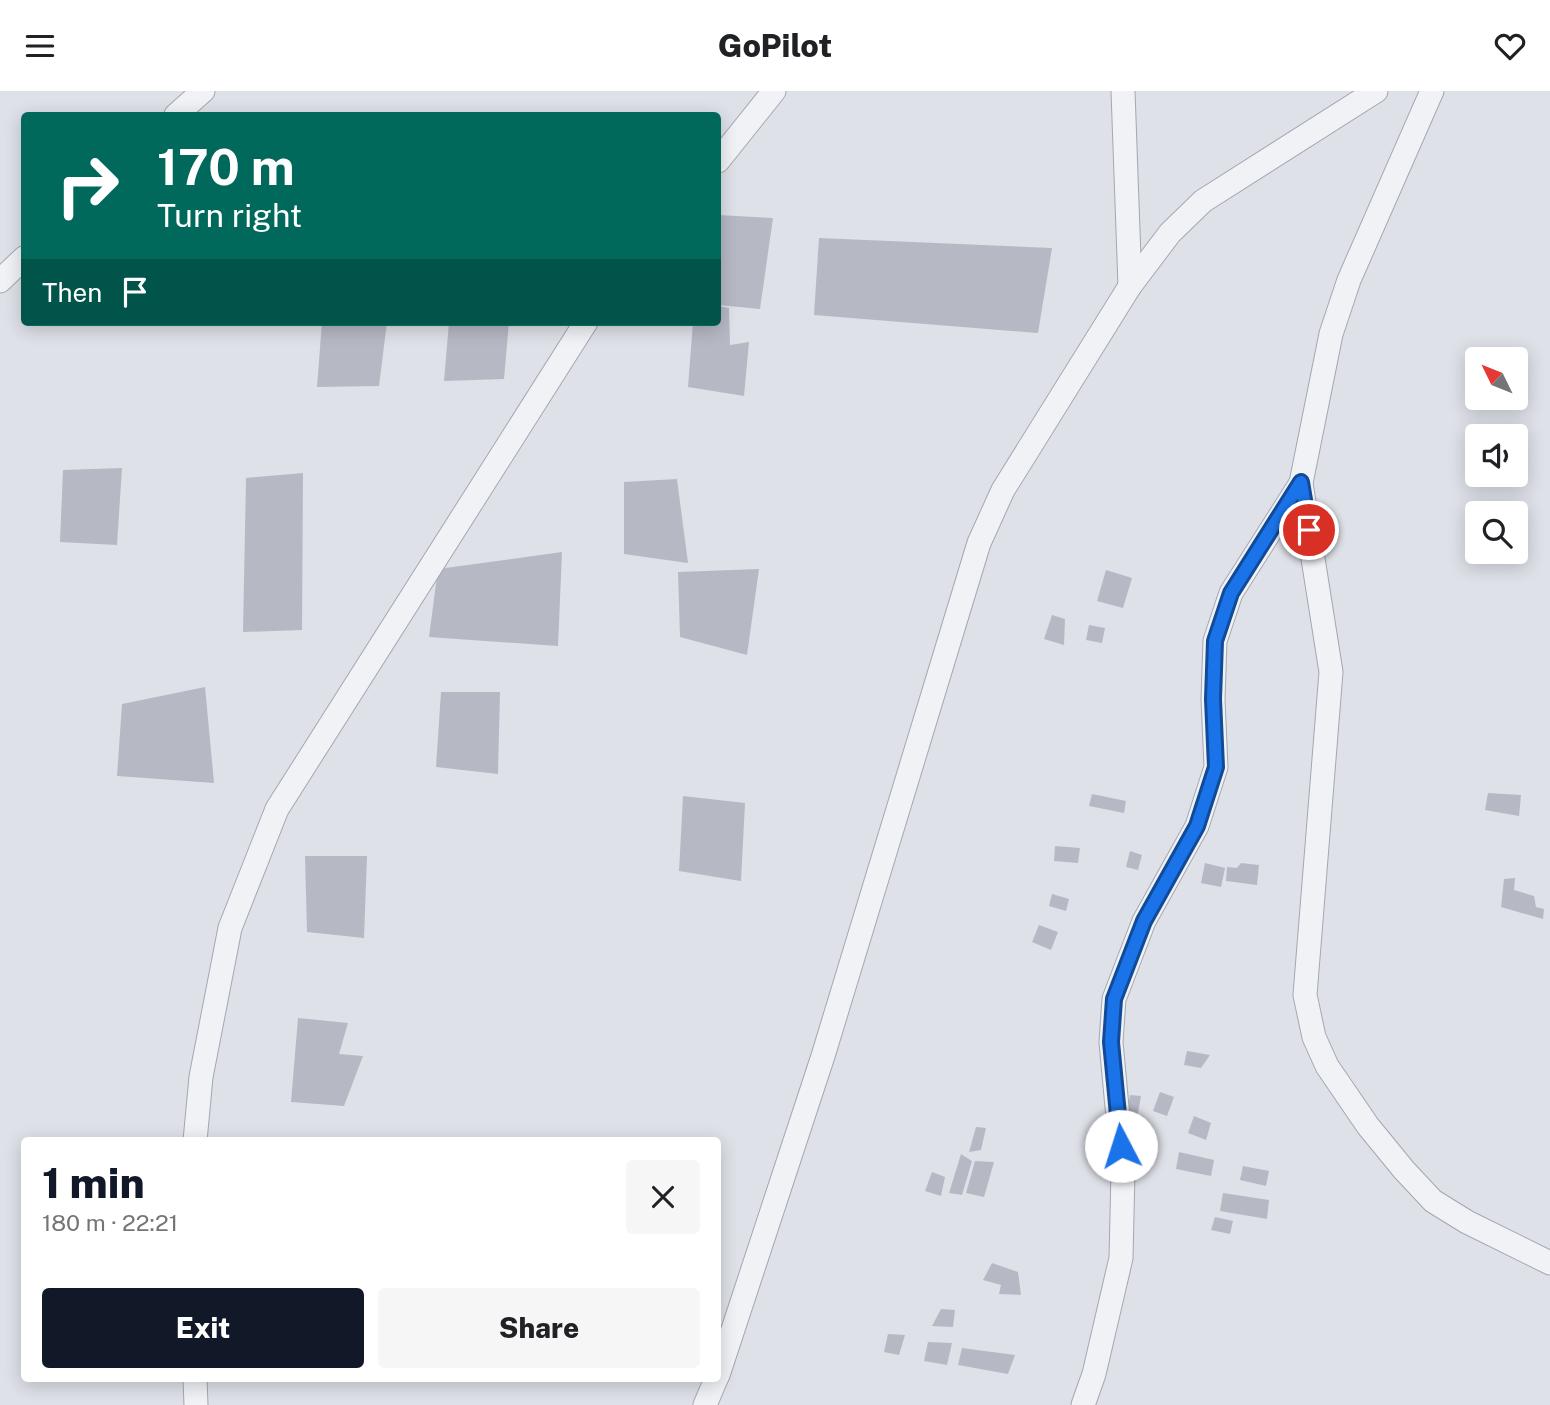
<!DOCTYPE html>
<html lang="en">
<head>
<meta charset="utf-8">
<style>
	body { margin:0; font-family:"Public Sans",sans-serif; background:#f6f6f6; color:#202124; height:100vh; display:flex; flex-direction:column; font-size:26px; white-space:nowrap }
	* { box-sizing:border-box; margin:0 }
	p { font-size:23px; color:#757577 }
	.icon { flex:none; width:38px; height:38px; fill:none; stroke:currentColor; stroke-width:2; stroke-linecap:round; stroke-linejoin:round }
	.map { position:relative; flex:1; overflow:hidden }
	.drawer { position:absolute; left:21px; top:1046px; width:700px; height:245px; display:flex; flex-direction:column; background:#fff; border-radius:7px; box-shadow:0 4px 18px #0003 }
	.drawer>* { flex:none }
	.hud { position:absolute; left:21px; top:21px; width:700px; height:214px; border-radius:7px; box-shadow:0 4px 18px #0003; background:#00695c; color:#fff; overflow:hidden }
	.needle { width:46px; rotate:313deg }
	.controls { position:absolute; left:1465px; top:256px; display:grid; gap:14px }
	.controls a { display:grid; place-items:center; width:63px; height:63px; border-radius:7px; background:#fff; box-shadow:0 4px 18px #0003; font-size:35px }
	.pin { position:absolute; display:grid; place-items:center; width:60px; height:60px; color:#fff; margin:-30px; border:4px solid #fff; border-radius:50%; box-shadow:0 2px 7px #0007 }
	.me { position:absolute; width:77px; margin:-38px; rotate:355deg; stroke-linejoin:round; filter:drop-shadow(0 0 5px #0008) }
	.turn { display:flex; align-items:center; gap:24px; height:147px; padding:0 21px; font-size:32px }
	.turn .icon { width:91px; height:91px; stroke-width:2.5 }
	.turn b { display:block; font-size:49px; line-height:60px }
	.then { display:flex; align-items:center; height:66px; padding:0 21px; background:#0003; gap:14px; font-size:26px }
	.round { display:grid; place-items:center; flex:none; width:74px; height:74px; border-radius:7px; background:#f6f6f6 }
	.head { display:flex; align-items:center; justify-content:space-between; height:119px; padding:0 21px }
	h1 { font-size:42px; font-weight:800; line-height:52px; color:#111827 }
	.action { display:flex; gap:14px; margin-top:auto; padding:14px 21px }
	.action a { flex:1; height:80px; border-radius:7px; background:#111827; color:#fff; font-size:28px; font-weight:800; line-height:80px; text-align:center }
	.action a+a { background:#f6f6f6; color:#202124 }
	header { display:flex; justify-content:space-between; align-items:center; height:91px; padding:0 21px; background:#fff; font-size:32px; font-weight:800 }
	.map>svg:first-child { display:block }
</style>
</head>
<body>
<header><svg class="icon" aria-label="menu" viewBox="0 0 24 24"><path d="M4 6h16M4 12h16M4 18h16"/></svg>GoPilot<svg class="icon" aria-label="heart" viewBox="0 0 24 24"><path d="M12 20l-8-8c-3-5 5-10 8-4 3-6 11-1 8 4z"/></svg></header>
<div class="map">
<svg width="1550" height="1314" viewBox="0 0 1550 1314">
	<rect width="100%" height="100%" fill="#dee1e8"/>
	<!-- building -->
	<g fill="#b6b9c4">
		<polygon points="718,124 773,127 760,218 718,214"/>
		<polygon points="819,147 1052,157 1038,242 814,224"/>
		<polygon points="718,215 729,217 730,254 749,251 744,305 688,296 693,231 718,231"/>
		<polygon points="322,231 387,231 379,295 317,296"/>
		<polygon points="449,231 509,231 504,288 444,290"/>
		<polygon points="122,377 117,454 60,451 63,379"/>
		<polygon points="303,382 302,539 243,541 246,387"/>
		<polygon points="677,388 688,472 624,463 624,391"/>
		<polygon points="562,461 558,555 429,546 438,478"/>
		<polygon points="759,478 747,564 680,546 678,481"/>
		<polygon points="1106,479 1132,487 1123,517 1097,510"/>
		<polygon points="1052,524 1065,528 1064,554 1044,548"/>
		<polygon points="1089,534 1105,537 1102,552 1086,549"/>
		<polygon points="205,596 214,692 117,685 122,613"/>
		<polygon points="441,601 500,601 498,683 436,676"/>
		<polygon points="1488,702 1521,704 1519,725 1485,719"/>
		<polygon points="1092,703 1126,710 1124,722 1089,715"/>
		<polygon points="683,705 745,712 741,790 679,780"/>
		<polygon points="1055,755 1080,757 1078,772 1054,770"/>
		<polygon points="1130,760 1142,764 1138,779 1126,776"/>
		<polygon points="305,765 367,765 364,847 307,841"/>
		<polygon points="1205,772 1225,777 1221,796 1201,792"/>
		<polygon points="1241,772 1259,774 1257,794 1226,790 1227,776 1237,777"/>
		<polygon points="1515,787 1514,799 1534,805 1536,816 1544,818 1543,828 1501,816 1504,788"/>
		<polygon points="1052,803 1069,808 1066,820 1049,815"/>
		<polygon points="1039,834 1058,841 1051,859 1032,851"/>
		<polygon points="298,927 348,932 339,963 363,965 344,1015 291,1011"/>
		<polygon points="1187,960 1210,964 1201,977 1184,974"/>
		<polygon points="1160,1001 1174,1006 1167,1025 1153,1020"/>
		<polygon points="1130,1004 1141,1005 1133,1051 1123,1049"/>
		<polygon points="1194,1025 1211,1032 1206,1049 1188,1042"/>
		<polygon points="976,1036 986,1037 981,1059 969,1061"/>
		<polygon points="1179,1061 1214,1069 1211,1085 1176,1078"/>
		<polygon points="961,1063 972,1070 962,1104 949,1102"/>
		<polygon points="975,1070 994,1071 984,1106 966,1102"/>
		<polygon points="1243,1075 1269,1080 1266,1095 1240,1089"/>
		<polygon points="932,1081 945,1086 941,1105 925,1100"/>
		<polygon points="1223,1102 1269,1109 1267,1128 1220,1120"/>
		<polygon points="1215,1126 1233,1130 1230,1143 1211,1139"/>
		<polygon points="992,1172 1018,1181 1021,1204 999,1203 1001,1194 983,1189"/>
		<polygon points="941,1218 955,1219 953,1236 932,1235"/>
		<polygon points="888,1243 905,1244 899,1264 884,1261"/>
		<polygon points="928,1251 952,1252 947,1274 924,1270"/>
		<polygon points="962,1257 1015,1264 1008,1283 958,1274"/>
	</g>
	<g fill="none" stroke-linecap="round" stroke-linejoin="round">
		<defs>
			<g id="minor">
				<polyline points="1123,0 1130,195"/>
				<polyline points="176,24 203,0"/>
				<polyline points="718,70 774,0"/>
				<polyline points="0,190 24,167"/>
				<polyline points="1301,392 1331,581 1305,904 1314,946 1327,975 1368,1035 1404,1079 1433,1110 1467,1131 1550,1172"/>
				<polyline points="195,1050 201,986 230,837 277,718 586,231"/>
				<polyline points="718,1284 823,965 979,452 1003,399 1130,195 1170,142 1203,110 1376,0"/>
				<polyline points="195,1288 196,1314"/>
				<polyline points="705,1314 716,1288"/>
				<polyline points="1083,1314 1094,1283 1121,1167 1123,1081 1111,951 1114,908 1144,830 1197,735 1216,676 1213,608 1215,550 1231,502 1301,392 1331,243 1349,189 1432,0"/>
			</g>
		</defs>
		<!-- minor casing -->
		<use href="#minor" stroke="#a4a7b2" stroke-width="25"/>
		<!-- minor -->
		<use href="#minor" stroke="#f1f2f6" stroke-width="23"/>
	</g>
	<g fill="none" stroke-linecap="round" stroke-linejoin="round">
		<defs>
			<polyline id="route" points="1121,1055 1111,951 1114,908 1144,830 1197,735 1216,676 1213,608 1215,550 1231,502 1301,391 1309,439"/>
		</defs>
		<!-- route casing -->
		<use href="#route" stroke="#114b97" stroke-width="18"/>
		<!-- route -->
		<use href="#route" stroke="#1a73e8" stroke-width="12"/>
	</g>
</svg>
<div class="controls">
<a><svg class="needle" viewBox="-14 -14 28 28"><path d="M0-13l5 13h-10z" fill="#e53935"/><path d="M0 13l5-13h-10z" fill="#757577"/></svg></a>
<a><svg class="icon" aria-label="sound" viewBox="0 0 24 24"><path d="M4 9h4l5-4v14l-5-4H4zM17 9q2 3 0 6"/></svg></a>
<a><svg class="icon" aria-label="search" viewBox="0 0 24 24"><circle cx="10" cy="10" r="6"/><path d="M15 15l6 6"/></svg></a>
</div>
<div class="pin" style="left:1309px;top:439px;background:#d93025"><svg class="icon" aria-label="arrive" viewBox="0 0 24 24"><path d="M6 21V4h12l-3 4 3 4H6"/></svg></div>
<svg class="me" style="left:1121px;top:1055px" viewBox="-20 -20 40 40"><circle r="19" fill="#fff"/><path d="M0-13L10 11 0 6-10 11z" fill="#1a73e8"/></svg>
<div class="hud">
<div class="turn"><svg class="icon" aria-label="right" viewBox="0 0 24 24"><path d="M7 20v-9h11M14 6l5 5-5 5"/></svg><div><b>170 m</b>Turn right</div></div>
<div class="then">Then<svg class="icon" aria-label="arrive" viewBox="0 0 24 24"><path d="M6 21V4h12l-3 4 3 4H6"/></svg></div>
</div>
<section class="drawer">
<div class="head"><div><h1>1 min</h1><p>180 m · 22:21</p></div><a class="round"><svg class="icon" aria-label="close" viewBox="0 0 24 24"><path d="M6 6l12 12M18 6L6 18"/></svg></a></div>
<div class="action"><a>Exit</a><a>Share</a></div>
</section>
</div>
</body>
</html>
